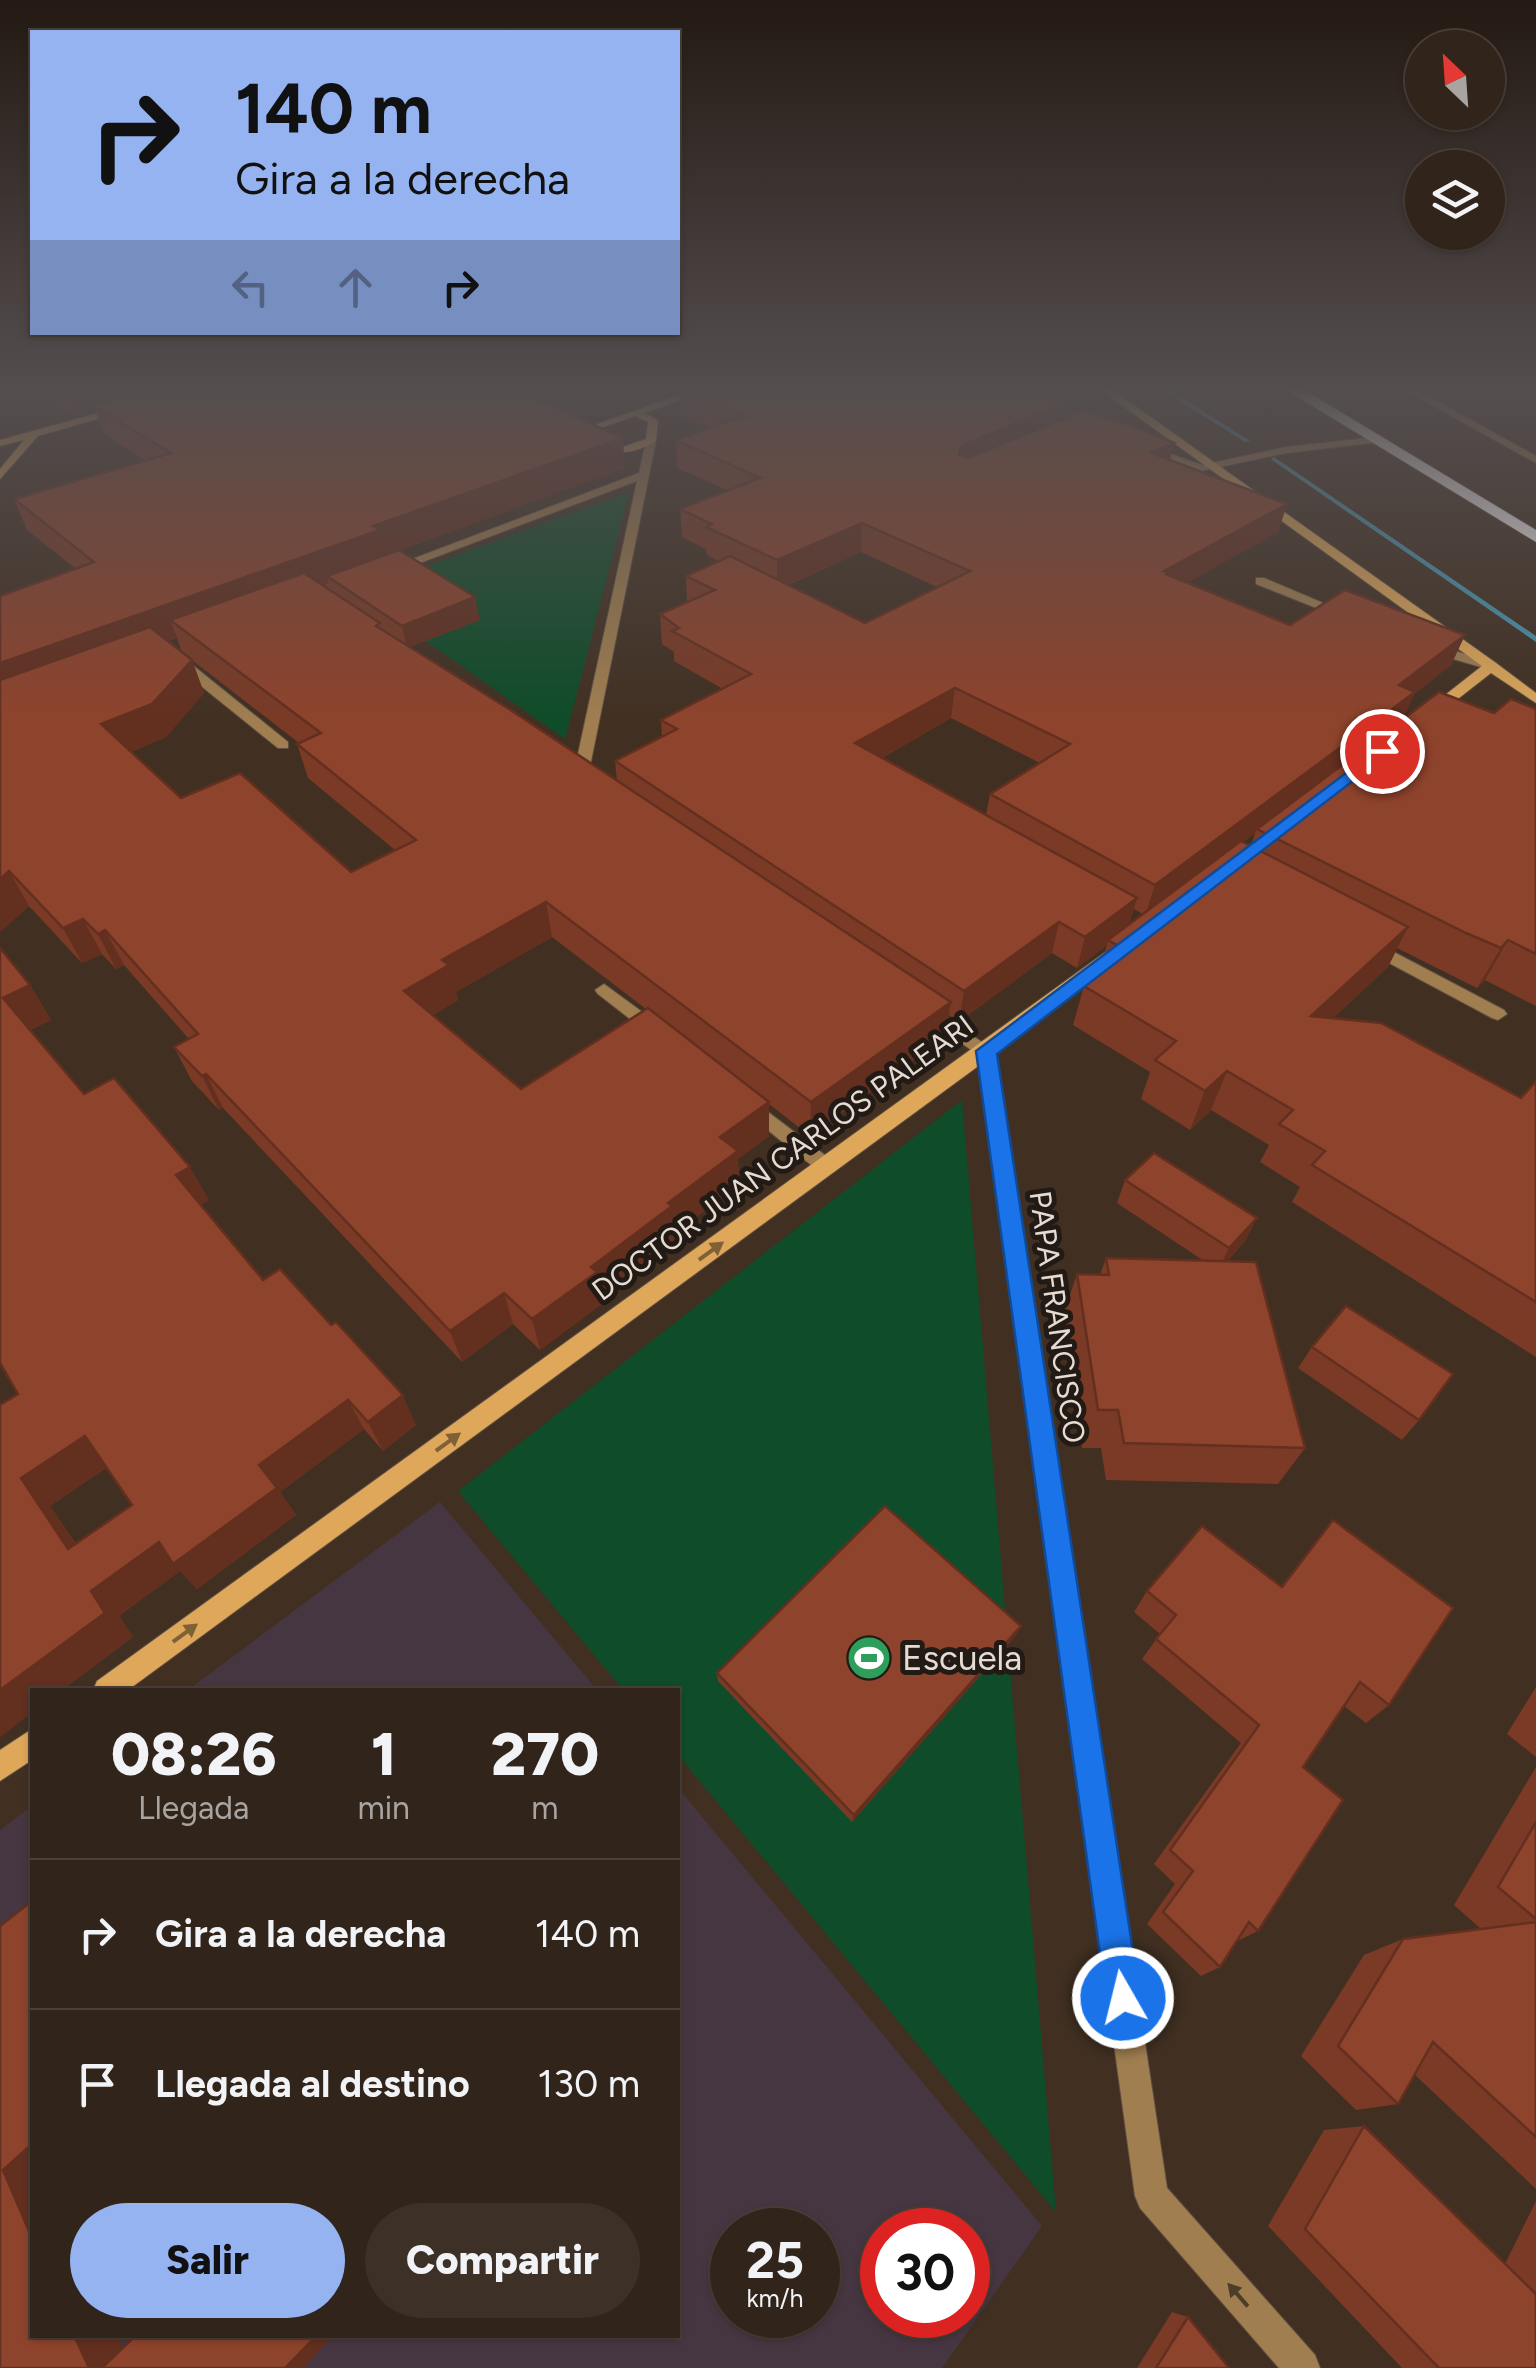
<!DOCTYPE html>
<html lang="es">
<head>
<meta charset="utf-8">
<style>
	body { margin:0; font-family:Figtree,sans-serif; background:#3d3027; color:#f1f3f6; height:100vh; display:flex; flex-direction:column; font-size:38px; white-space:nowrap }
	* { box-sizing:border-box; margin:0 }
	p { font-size:32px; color:#a8a4a2 }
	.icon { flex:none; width:55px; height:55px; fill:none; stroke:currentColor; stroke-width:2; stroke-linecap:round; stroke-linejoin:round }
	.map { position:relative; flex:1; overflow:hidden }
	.panel { position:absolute; left:30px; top:1688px; width:650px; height:650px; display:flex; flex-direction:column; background:#31241a; border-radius:0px; box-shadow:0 2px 8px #0004,0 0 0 2px #4c4139 }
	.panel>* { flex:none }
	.banner { position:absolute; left:30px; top:30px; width:650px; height:305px; border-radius:0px; box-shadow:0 2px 8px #0004,0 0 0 2px #4c4139; background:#95b2f1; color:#111; overflow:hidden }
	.needle { width:65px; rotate:335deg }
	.tools { position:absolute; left:1405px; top:30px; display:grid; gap:20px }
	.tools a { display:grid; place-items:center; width:100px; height:100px; border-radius:50%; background:#31241a; box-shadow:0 2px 8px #0004,0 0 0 2px #4c4139; font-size:50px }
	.speed { position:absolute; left:710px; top:2208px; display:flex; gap:20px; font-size:50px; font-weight:700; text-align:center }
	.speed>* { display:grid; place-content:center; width:130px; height:130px; border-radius:50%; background:#31241a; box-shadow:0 2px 8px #0004,0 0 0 2px #4c4139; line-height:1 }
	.speed small { font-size:25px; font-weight:400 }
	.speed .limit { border:15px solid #d22; background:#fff; color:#111 }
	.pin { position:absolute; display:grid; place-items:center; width:85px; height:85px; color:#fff; margin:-42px; border:5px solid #fff; border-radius:50%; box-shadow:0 2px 10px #0007 }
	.me { position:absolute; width:110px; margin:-55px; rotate:352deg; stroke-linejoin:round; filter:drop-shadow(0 0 8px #0008) }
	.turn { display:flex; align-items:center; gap:35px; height:210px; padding:0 40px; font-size:45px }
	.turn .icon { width:130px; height:130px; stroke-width:2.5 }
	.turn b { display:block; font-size:70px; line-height:85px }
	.lanes { display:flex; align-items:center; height:95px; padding:0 40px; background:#0003; justify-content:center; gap:50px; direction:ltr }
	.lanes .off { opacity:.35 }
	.eta { display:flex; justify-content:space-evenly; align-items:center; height:170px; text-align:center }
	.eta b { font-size:60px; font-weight:800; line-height:70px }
	.primary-button { display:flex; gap:20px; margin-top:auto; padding:20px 40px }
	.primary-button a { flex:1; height:115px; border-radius:60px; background:#95b2f1; color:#111; font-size:40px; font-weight:800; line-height:115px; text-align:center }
	.primary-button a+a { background:#3d3027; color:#f1f3f6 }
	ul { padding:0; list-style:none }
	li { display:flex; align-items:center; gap:30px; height:150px; padding:0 40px; border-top:2px solid #4c4139 }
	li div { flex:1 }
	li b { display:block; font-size:38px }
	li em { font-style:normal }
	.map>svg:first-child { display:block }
</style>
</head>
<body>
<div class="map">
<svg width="1536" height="2368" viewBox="0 0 1536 2368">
	<rect width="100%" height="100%" fill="#413022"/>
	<!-- education -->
	<g fill="#463641" fill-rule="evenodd">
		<polygon points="440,1502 597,1690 188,1690"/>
		<path d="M678,1788L1042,2226L942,2368H0V1830L32,1806V2335H678ZM732,2230H818V2315H732ZM882,2230H968V2315H882Z"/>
	</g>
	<!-- green -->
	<g fill="#0f4c2a">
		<polygon points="629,492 565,739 356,592"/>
		<polygon points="962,1100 1056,2212 678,1755 678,1690 623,1690 458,1491"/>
	</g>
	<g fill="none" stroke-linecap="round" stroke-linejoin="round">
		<!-- stream -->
		<g fill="#4896b0" fill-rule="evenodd">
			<polygon points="1159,388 1167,388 1250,441 1245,442"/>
			<polygon points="1274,457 1536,636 1536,642 1272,460 1271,459"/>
		</g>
		<defs>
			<g id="street">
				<polygon points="1401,388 1414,388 1536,456 1536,463"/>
				<polygon points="1376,437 1380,442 1286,453 1201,471 1142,449 1151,447 1202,465 1286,447"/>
				<polygon points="651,438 656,441 588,776 594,782 587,786 573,777 637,481 396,572 386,569 639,473 646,441"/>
				<polygon points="1256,578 1264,578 1349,614 1339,617 1256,584"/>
				<polygon points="1431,644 1496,663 1498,666 1491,670 1426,651 1426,645"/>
				<polygon points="175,659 185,659 288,742 288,748 278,748 175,665"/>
				<polygon points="1369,939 1504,1010 1507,1014 1498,1020 1492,1018 1363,949 1363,941"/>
				<polygon points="604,984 664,1028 667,1032 664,1036 652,1036 598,994 595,990"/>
				<polygon points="926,1004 995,1051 1167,2188 1315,2355 1320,2368 1279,2368 1140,2208 1135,2196 977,1054 920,1014 917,1010"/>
				<polygon points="747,1096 834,1162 837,1167 834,1172 820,1172 740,1108 738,1103"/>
			</g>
			<g id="secondary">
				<path d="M699,388H714L645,413L658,421L656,441C634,454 616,457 594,443L599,440L620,448L646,439L648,422L635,416L581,435L572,433Z"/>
				<polygon points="1098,388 1110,388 1496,663 1536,693 1536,703 1491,673 1436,716 1426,716 1426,710 1482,666"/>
				<polygon points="123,406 126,411 38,436 0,479 0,469 24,440 0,446 0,440"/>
				<polygon points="1125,938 1131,940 1131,948 992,1056 128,1690 93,1690 97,1681"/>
				<polygon points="32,1729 32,1760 0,1781 0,1750"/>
			</g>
			<polygon id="highway" points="1283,388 1301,388 1536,530 1536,542"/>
		</defs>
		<!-- street casing -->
		<use href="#street" stroke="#5f4f42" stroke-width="2"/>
		<!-- secondary casing -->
		<use href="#secondary" stroke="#5f4f42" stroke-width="2"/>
		<!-- highway casing -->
		<use href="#highway" stroke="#5f4f42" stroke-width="2"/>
		<!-- street -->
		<use href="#street" fill="#a07e50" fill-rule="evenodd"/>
		<!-- secondary -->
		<use href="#secondary" fill="#dea75a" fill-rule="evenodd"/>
		<!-- highway -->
		<use href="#highway" fill="#f5f5f5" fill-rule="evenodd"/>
	</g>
	<!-- wall -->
	<g fill="#7a3a26" fill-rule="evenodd">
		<path d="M0,388H97L99,404L241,401L625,468L400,550L480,620L410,647L617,781L615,761L662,737L661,720L723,689L674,661V652L662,644L660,614L687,602L686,576L718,561L707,555L706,549L682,537L680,509L727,490L677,468L676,440L710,428L681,416L680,390L684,388H1063L1047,395L1062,419L1174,443L1170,460L1287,504L1278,532L1187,583L1290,625L1465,635L1451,665L1414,694L1403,719L1536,709V1006L1485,980L1477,988L1397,948L1388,967L1333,1018L1521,1098L1536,1081V1357L1292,1202L1300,1187L1260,1162L1269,1145L1211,1110L1190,1130L1141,1099L1150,1072L1073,1025L1084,986L1099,974L1107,945L1077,968L1052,953L959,1022L949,1015L945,1037L810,1136L769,1104V1136L738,1159L739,1185L675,1233V1239L601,1295L603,1303L540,1350L513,1324L462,1362L223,1108L219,1110L192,1081L174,1047L189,1039L124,965L116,969L102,954L82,963L29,906L0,932V596L76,569L27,530L14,499L146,461L104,434L95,409L74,415L56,403ZM861,552L937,587L865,623L788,585ZM177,638L182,653L168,641ZM192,660L299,743L297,744L308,778L395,850L351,872L181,798L131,752L166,737L204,693ZM951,718L1040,763L990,794L986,815L882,758ZM1255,833L1251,846L1243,842ZM1134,909L1143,914L1129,924ZM552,937L646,1009L521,1089L433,1015L458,1000L456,992Z"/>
		<path d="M30,985L51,1020L30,1030L84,1094L209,1200L200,1205L263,1280L416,1425L383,1451L364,1429L280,1492L296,1515L197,1589L180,1571L119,1616L133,1637L62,1690H32V1712L0,1737L18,1394ZM106,1468L132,1505L76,1544L50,1506Z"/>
		<polygon points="1125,1180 1246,1240 1227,1261 1305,1448 1278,1484 1106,1480 1101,1448 1082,1448 1063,1315 1077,1274 1100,1275 1106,1258 1204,1261 1117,1203"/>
		<polygon points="1312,1347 1419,1420 1402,1440 1298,1368"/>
		<polygon points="1333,1520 1389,1705 1366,1723 1344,1706 1303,1767 1258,1931 1237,1941 1220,1967 1201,1976 1147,1924 1175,1884 1154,1864 1241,1743 1142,1659 1160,1634 1134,1612 1147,1591 1281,1586"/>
		<polygon points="1021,1626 1016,1635 852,1822 718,1681 717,1673"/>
		<polygon points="1536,1687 1536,1757 1507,1734"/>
		<polygon points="1536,1767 1536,2189 1415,2075 1398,2104 1356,2110 1301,2056 1364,1955 1403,1939 1481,1929 1454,1905"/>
		<polygon points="1364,2126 1505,2264 1536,2201 1536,2368 1402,2368 1268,2226 1324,2130"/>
		<polygon points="1172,2312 1188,2317 1229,2368 1137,2368"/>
	</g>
	<!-- shaded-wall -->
	<g fill="#632f1f">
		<polygon points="0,388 50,388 56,403 0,410"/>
		<polygon points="70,388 97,388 98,408 93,405 95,409 74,415 64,390"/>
		<polygon points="1036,388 1063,388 1034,401"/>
		<polygon points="1065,403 1061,429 956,482 961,446"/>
		<polygon points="623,438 625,468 327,576 329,583 188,634 170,620 177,638 0,703 0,663 373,526"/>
		<polygon points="1174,443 1168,470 1151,453"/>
		<polygon points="1287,504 1278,532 1162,597 1164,571"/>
		<polygon points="862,523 861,552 777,589 777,560"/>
		<polygon points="475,597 480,620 407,648 402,626"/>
		<polygon points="1465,635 1451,665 1414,694 1402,722 1257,829 1255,833 1145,916 1155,885 1399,685"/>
		<polygon points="192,660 204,693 166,737 117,758 101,724"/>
		<polygon points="955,688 951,718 853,774 855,743"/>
		<polygon points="9,871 29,906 0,932 0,879"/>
		<polygon points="1137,898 1128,929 1108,940 1107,945 1077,968 1085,937"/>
		<polygon points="546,902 552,937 456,992 458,1000 415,1025 404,991 442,960"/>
		<polygon points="83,919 102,954 82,963 63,928"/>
		<polygon points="1059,922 1052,953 959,1022 964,991"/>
		<polygon points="1408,927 1388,967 1293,1055 1311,1016"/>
		<polygon points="105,930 124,965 116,969 98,934"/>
		<polygon points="1508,940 1485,980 1477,988 1501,948"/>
		<polygon points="30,985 51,1020 25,1032 3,998"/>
		<polygon points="951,1002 945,1037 810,1136 811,1102"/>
		<polygon points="1227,1071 1211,1110 1190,1130 1205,1091"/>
		<polygon points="206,1074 223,1108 219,1110 202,1076"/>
		<polygon points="769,1102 769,1136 738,1159 739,1185 675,1233 675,1239 601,1295 603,1303 540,1350 532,1319 591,1267 668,1203 720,1137"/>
		<polygon points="190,1167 209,1200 195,1208 176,1175"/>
		<polygon points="1257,1218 1246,1240 1218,1270 1229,1248"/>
		<polygon points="504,1293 513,1324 462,1362 450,1331"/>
		<polygon points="403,1395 416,1425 383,1451 368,1422"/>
		<polygon points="348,1400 364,1429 280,1492 296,1515 197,1589 180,1571 119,1616 133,1637 62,1690 32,1690 32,1712 0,1737 0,1690 91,1591"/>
		<polygon points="85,1436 110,1465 50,1506 96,1575 68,1549 21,1478"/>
		<polygon points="1021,1626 1016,1635 852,1822 854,1815"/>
		<polygon points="32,2144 32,2238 3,2170"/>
		<polygon points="74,2335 117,2335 131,2366 126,2368 89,2368"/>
		<polygon points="317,2335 335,2335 303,2368 285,2368"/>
	</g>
	<!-- building -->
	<g fill="#8e432c" stroke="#632f1f" stroke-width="2.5" fill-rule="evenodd">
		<polygon points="154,388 218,388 241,401 286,388 512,388 623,438 373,526 380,530 0,663 0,596 94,562 14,499 171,453 93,405"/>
		<polygon points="684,388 1029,388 1065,403 961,446 959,455 968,458 1085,410 1143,430 1174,443 1151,453 1287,504 1164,571 1168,572 1166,574 1290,625 1345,590 1465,635 1399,685 1415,692 1155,885 990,794 1070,744 955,688 855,743 1137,898 1085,937 1059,922 964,991 615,761 677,729 661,720 751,674 672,631 679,628 660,614 715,590 686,576 730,556 865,623 970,571 862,523 777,560 706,527 712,524 680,509 760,478 676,440 743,416 680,390"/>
		<polygon points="399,550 475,597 402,626 327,576"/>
		<polygon points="304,573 380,623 376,626 509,709 951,1002 811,1102 546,902 442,960 449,965 404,991 521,1089 648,1008 769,1102 720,1137 738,1151 668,1203 672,1206 591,1267 597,1272 532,1319 504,1293 450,1331 206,1074 202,1076 174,1047 198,1034 105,930 98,934 83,919 63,928 9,871 0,879 0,680 150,627 192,660 152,704 101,724 181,798 240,773 351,872 416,840 297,744 321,733 170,620"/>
		<polygon points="1439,692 1494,713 1511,699 1536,709 1536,954 1508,940 1501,948 1466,933 1257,829"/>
		<polygon points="1241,841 1408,927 1311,1016 1381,1023 1521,1098 1536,1081 1536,1302 1312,1165 1325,1151 1279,1124 1293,1110 1227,1071 1205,1091 1155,1060 1176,1041 1084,986 1128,951 1108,940"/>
		<path d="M0,948L30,985L3,998L84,1094L114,1078L190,1167L176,1175L263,1280L280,1269L331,1325L336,1322L403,1395L368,1422L348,1400L259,1465L277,1488L173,1564L159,1542L91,1591L105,1613L0,1690V1405L18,1394L0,1363ZM85,1436L132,1505L68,1549L21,1478Z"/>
		<polygon points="1154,1153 1257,1218 1229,1248 1125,1180"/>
		<polygon points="1106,1258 1256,1262 1305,1448 1124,1443 1118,1410 1098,1410 1077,1274 1109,1275"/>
		<polygon points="1346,1306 1453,1374 1419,1420 1312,1347"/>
		<polygon points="885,1506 1021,1626 854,1815 717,1673"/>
		<polygon points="1333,1520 1453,1608 1389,1705 1360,1682 1303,1767 1343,1800 1258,1931 1249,1922 1220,1967 1163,1912 1193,1871 1170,1850 1259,1725 1156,1639 1176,1615 1147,1591 1202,1526 1282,1587"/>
		<polygon points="1536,1822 1536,1919 1498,1887"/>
		<polygon points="32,1901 32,2144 3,2170 32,2238 32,2335 74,2335 89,2368 0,2368 0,1926"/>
		<polygon points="1536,1922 1536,2137 1433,2042 1398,2104 1338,2046 1403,1939"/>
		<polygon points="1364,2126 1536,2294 1536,2368 1439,2368 1305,2229"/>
		<polygon points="1188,2317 1229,2368 1156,2368"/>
		<polygon points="136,2335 317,2335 285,2368 102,2368"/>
	</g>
	<!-- one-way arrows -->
	<defs><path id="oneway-solid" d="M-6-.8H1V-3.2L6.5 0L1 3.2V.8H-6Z" transform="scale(2.5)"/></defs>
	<g fill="#806037">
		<use href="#oneway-solid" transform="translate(711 1251) rotate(-36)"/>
		<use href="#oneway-solid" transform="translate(448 1442) rotate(-36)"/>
		<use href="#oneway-solid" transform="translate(185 1633) rotate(-36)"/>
	</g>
	<use fill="#4e3d29" href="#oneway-solid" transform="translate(1238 2295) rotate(-131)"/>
	<!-- sky -->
	<linearGradient id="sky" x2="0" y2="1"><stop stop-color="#241a13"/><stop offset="0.54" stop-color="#544e4f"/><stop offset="1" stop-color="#544e4f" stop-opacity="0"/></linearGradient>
	<rect width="1536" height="720" fill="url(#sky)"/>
	<!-- route -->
	<polygon fill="#1a73e8" stroke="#114b97" stroke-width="2.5" points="1382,746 1391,751 1388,754 997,1054 1140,1998 1135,2011 1123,2016 1111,2011 1106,1998 976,1051"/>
	<!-- icons -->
	<defs>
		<symbol id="stadium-disc" viewBox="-11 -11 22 22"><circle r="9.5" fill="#2e9e5b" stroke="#221a14"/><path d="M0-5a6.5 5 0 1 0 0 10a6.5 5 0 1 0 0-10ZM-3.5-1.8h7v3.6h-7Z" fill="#fff"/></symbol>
	</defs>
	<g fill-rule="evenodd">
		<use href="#stadium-disc" x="844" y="1633" width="50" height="50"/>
	</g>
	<g text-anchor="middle" stroke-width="10" stroke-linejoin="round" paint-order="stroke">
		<!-- street labels -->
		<g font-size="30" fill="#e6dbd2" stroke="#221a14">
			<text transform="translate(783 1158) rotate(-36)" y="10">DOCTOR JUAN CARLOS PALEARI</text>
			<text transform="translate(1057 1317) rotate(82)" y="10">PAPA FRANCISCO</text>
		</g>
		<!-- near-poi labels -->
		<g font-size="35" fill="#e6dbd2" stroke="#221a14" text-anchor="start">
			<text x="902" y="1670">Escuela</text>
		</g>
	</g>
</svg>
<div class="tools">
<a><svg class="needle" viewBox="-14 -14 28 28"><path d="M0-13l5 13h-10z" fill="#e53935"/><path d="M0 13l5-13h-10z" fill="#a8a4a2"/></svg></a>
<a><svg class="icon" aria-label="layers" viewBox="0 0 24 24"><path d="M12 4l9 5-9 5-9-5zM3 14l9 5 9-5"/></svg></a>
</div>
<div class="speed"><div>25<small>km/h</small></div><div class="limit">30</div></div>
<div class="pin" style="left:1382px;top:751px;background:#d93025"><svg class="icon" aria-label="arrive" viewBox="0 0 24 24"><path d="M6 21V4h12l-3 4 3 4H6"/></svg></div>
<svg class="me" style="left:1123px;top:1998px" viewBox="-20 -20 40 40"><circle r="17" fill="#1a73e8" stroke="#fff" stroke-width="3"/><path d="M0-11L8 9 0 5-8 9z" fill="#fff"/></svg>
<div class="banner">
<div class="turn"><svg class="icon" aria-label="right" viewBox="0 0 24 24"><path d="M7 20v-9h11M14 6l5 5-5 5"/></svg><div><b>140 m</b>Gira a la derecha</div></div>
<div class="lanes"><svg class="icon off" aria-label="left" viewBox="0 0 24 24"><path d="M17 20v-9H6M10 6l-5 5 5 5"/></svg><svg class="icon off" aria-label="ahead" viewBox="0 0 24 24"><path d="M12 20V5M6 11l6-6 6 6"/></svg><svg class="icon" aria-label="right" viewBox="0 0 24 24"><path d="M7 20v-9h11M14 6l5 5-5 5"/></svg></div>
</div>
<section class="panel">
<div class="eta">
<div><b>08:26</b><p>Llegada</p></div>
<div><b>1</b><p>min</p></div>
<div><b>270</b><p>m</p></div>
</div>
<ul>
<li><svg class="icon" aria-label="right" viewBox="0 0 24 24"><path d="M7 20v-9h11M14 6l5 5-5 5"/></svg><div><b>Gira a la derecha</b></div><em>140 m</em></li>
<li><svg class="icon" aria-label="arrive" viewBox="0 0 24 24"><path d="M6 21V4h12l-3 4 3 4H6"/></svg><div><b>Llegada al destino</b></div><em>130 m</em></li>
</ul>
<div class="primary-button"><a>Salir</a><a>Compartir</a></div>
</section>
</div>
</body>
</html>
